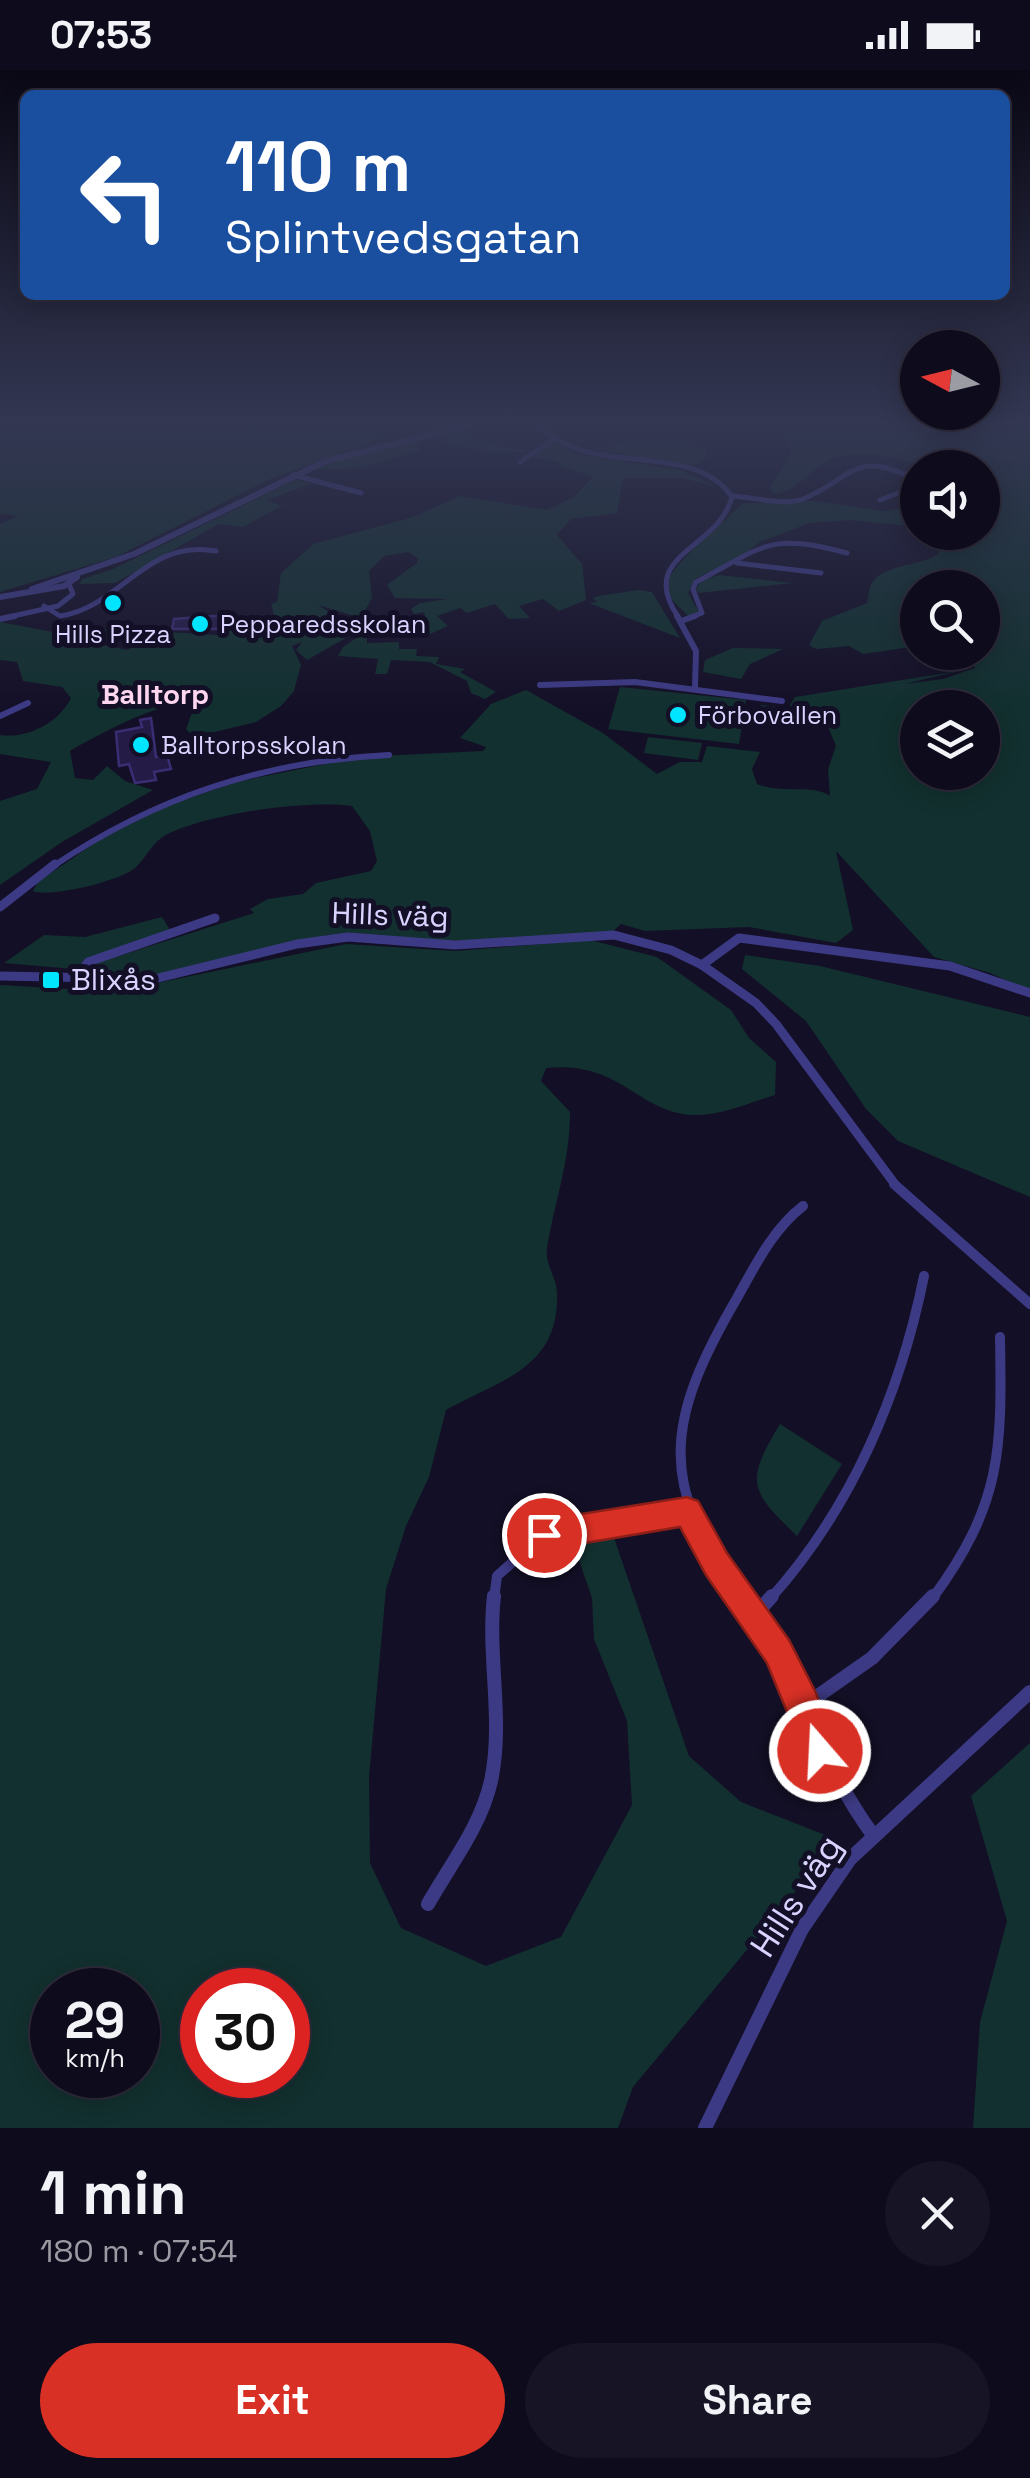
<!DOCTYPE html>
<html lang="en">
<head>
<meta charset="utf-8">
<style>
	body { margin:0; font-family:"Space Grotesk",sans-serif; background:#171425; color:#f1f3f6; height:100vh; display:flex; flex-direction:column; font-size:38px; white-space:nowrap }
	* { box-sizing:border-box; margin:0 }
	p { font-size:32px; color:#9b9ba3 }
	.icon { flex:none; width:55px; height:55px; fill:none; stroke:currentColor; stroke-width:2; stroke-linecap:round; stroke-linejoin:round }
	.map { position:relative; height:2058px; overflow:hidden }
	.panel { display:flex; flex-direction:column; background:#0e0b1c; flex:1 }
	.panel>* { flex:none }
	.banner { position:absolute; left:20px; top:20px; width:990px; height:210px; border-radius:15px; box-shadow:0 5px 25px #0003,0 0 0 2px #2e2b3b; background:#1a4fa0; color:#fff; overflow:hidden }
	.needle { width:65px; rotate:277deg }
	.fabs { position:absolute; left:900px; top:260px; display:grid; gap:20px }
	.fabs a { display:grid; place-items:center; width:100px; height:100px; border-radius:50%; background:#0e0b1c; box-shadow:0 5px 25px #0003,0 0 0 2px #2e2b3b; font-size:50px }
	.speed { position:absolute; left:30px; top:1898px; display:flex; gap:20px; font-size:50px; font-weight:700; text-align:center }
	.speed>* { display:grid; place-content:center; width:130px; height:130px; border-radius:50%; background:#0e0b1c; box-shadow:0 5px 25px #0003,0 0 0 2px #2e2b3b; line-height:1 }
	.speed small { font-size:25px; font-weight:400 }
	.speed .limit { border:15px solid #d22; background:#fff; color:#111 }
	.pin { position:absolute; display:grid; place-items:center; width:85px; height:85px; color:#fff; margin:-42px; border:5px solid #fff; border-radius:50%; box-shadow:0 2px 10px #0007 }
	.me { position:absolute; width:110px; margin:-55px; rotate:341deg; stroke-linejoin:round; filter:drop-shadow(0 0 8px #0008) }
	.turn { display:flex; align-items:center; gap:35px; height:210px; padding:0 40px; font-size:45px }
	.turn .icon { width:130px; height:130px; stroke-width:2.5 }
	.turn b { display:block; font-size:70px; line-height:85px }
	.round { display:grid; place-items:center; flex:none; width:105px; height:105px; border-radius:52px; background:#171425 }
	.head { display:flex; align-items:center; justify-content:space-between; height:170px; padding:0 40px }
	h1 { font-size:60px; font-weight:600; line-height:75px }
	.button { display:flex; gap:20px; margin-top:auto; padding:20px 40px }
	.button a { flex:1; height:115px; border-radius:60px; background:#d93025; color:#fff; font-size:40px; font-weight:600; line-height:115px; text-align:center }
	.button a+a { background:#171425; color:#f1f3f6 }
	.status { display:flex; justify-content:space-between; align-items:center; height:70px; padding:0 50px; background:#0e0b1c; direction:ltr }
	.status svg { height:28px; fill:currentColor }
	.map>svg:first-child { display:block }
</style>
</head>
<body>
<div class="status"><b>07:53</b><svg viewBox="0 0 49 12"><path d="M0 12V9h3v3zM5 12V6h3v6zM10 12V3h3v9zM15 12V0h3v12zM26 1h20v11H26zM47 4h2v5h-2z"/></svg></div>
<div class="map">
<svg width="1030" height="2058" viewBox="0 0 1030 2058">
	<rect width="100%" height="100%" fill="#130f26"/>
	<!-- green -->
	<g fill="#12302f" fill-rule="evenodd">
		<polygon points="0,354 459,354 415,362 384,361 381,368 270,409 116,487 0,522 0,454 18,446 0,444"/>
		<path d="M772,354H1030V921L990,903L934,887L836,781L853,860L836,873L749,857L645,861L621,854L612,862L451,871L329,865L159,905H88V899L100,892L254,843L250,839L268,829L303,824L316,813L371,801L377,791L370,761L352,736C305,730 216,743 172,762C151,771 150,784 135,798C120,811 50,828 33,821L38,812L115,759L149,742L236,712L360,687L483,681L486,677L460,668L491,634L526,620L603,663L657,704L680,692H702L707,676L760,682L752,699L757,714C780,724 813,714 830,726L828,699L836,676L828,657L757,644L751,639L762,635L794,639L790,635L795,627L959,601L904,614L943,609L975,598L973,589L959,583L982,582V518H918L917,576L863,584L849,576L816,579L809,575L822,551L867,533C869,528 868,523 870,517C879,493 920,498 939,483L941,471L929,463L982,462V398C966,397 942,402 927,397C900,388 871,380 841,386C814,391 798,424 773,424L770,417L791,384L788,368ZM918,638H982V702H918Z"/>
		<polygon points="483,357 486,360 473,364 475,371 530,381 498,383 441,373 446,366"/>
		<polygon points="668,367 705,379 707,386 698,394 684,395 590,378"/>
		<polygon points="413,372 421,380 362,398 312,400 370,379"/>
		<path d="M549,373L562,375L574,384L681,400L717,417L683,408H623L617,443L571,449L557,465L582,494L586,530L559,541L543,529L519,536L530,548L509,549L495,534L467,543L460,538L437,546L448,556L430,564L424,542L414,544L411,539L420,533L447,529L395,528L387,515L417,493L418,488L408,482L384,486L369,501L372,528L361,548L318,535L358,561L307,590L296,580L302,572L292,576L301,595L294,621L281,636L256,652L194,667L186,659L194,637C168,625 95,667 70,681L75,708L93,710L107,696L125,711L153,720L62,772L0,815V731L37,719L51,692L0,684V665C27,669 59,653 71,628L62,617L23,611L17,592L0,590V552L53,562L83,555L115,561L103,575L127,580L168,562L217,565L253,551L275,550L271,534L277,532L281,503L313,474L413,447L460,426L547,440L574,427L593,407L559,396V392L533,387Z"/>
		<polygon points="295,410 312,413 267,430 282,436 243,457 219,454 115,513 80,514 82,509 113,499"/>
		<path d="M815,431L883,441L917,436V457L852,450L810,453L760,472L738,489L696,508L688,523L699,542L688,546C680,537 665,527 667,514C668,498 729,447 743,433Z"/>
		<polygon points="719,505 793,513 699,523 696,519 702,510"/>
		<polygon points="638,520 652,522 680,568 589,533 597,532 593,528 598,526"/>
		<polygon points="358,567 367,567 367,573 399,572 399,579 417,579 416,586 439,587 436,594 465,599 460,602 496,622 485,629 471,623 467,611 430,592 391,590 387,604 375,604 378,589 338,586 343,577"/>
		<polygon points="733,578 783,579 750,594 741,609 703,602 705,590"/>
		<polygon points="620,617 746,630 739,674 608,659"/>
		<polygon points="648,667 702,673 698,690 644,683"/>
		<polygon points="162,847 170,860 89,888 74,899 4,893 44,865 85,867"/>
		<path d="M590,870L657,887L731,940L749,968L776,992L775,1025C748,1033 721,1046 692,1045C636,1041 620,990 546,998L541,1011L570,1042C570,1092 555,1130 547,1178C545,1196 556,1206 557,1222C560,1298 502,1309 446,1340L429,1407L406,1456L386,1519L369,1707L370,1793L401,1858L486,1896L561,1867L632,1735L627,1651L594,1569L592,1528L571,1467L612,1462L689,1686L741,1732L838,1770L633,2017L618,2058H0V915L87,920L157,913L346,874L456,881ZM52,1920H138V2005H52ZM202,1920H288V2005H202Z"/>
		<polygon points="745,885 820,896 1030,947 1030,1127 898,1071 866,1039 806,951 742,899"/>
		<path d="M780,1354L842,1394L797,1466C749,1420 745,1412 780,1354Z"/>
		<polygon points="1030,1673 1030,2058 973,2058 980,1952 1007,1851 971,1726"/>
	</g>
	<!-- building -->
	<g fill="#241b47" stroke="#3b2d73" stroke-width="2.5">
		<polygon points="227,545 225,559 172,559 174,549"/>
		<polygon points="151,648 156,687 167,685 171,699 154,702 156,710 135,713 129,694 119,696 116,662 142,657 140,650"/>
	</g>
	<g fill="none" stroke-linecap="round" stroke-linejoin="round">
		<!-- minor-far4 -->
		<g stroke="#3d3a85" stroke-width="5">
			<path d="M535,354C550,365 566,376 584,381C630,395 702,382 732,427C719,480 634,484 679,548"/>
			<polyline points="520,392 555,368"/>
			<polyline points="293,405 361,423"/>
			<path d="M732,426C751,427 786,436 803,429C849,411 854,378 912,408L909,419L880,430"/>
			<polyline points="737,493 821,503"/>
			<path d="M44,536L60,546C121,537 146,468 216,481"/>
			<polyline points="4,548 58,536 73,524 69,514"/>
			<path d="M689,548L702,543L693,519L696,512C765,476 768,462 847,483"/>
		</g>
		<!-- minor-far3 -->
		<g stroke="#3d3a85" stroke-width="6">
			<polyline points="677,546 696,581 695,617"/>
			<polyline points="0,549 15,546"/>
			<polyline points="684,550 695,546"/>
			<polyline points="540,615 635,612 782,631"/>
			<polyline points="0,646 28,633"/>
			<path d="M52,797C155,727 264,691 389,685"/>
		</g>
		<!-- minor-far2 -->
		<g stroke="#3d3a85" stroke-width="9">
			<polyline points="0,837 55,794"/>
			<polyline points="702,895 756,933 776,954 897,1117"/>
			<polyline points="0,906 154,909 297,874 348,867 455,875 614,865 671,880 702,895 739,868 950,896 1030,923"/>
			<polyline points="75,911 88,892 215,848"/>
		</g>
		<!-- minor-far1 -->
		<g stroke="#3d3a85" stroke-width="10">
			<polyline points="894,1114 1030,1234"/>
			<polyline points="494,1529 497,1506 543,1465 687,1441"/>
			<path d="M742,1529C656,1413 666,1350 737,1228C755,1196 773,1159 803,1136"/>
			<path d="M770,1529C851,1439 900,1325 924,1206"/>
			<path d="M932,1529C1002,1434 1002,1381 1000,1267"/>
		</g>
		<!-- minor -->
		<g stroke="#3d3a85" stroke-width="14">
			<path d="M740,1526C796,1600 818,1691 873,1765"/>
			<polyline points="756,1544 772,1526"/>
			<polyline points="805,1635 872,1588 933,1526"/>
			<path d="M428,1834C450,1795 481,1756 491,1711C504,1650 487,1587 494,1526"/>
			<polyline points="705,2058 802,1859 850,1789 1030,1622"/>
		</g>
		<!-- tertiary -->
		<g stroke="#3d3a85" stroke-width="6">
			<polyline points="32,519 134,484 326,391 473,354"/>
			<polyline points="0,527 64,516 77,507"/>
		</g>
	</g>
	<!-- sky -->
	<linearGradient id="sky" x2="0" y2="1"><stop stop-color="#0a0815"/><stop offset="0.55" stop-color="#333752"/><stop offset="1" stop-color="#333752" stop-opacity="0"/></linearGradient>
	<rect width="1030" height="642" fill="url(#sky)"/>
	<!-- route -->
	<polygon fill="#d93025" stroke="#8d1f18" stroke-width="2.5" points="687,1427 698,1431 727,1483 789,1570 816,1623 837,1681 832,1693 820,1698 808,1693 767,1593 706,1505 680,1457 544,1480 533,1476 528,1465 533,1455 544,1450"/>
	<!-- markers -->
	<g fill="#00e5ff" stroke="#130f26" stroke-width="4">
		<circle cx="113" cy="533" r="10"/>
		<circle cx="200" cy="554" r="10"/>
		<circle cx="678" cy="645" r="10"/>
		<circle cx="141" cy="675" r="10"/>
		<rect x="41" y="900" width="20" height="20" rx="5"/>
	</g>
	<g text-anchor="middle" stroke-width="10" stroke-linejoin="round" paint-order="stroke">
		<!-- far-poi labels -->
		<g font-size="25" fill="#d9d4ff" stroke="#130f26" text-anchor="start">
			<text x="220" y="563">Pepparedsskolan</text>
			<text x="113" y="573" text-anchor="middle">Hills Pizza</text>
			<text x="698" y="654">Förbovallen</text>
			<text x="161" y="684">Balltorpsskolan</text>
		</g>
		<!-- far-neighbourhood labels -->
		<g font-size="28" font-weight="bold" fill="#ffd6f0" stroke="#130f26">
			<text x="155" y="634">Balltorp</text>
		</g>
		<!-- street labels -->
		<g font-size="30" fill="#d9d4ff" stroke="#130f26">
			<text transform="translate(390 845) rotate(2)" y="10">Hills väg</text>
		</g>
		<!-- poi labels -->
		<g font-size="30" fill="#d9d4ff" stroke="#130f26" text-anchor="start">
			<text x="71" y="920">Blixås</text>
		</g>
		<!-- near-street labels -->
		<g font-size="35" fill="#d9d4ff" stroke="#130f26">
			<text transform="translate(796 1826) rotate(-57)" y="12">Hills väg</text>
		</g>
	</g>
</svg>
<div class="fabs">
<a><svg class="needle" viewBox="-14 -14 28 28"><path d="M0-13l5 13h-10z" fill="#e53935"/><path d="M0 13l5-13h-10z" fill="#9b9ba3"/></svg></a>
<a><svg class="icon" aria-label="sound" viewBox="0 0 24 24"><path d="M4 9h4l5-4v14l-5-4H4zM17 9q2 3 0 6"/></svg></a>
<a><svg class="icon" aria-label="search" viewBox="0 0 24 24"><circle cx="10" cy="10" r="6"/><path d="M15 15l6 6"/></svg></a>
<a><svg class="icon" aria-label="layers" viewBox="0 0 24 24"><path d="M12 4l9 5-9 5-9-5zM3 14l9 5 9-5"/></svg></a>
</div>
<div class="speed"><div>29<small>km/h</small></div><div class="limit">30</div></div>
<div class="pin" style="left:544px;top:1465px;background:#d93025"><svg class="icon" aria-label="arrive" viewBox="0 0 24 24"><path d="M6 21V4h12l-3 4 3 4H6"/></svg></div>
<svg class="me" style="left:820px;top:1681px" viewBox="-20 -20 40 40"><circle r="17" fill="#d93025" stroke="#fff" stroke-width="3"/><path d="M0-11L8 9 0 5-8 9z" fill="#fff"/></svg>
<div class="banner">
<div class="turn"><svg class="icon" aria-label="left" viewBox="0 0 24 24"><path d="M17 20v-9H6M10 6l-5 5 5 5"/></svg><div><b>110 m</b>Splintvedsgatan</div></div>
</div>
</div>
<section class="panel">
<div class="head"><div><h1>1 min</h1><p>180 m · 07:54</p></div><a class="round"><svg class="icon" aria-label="close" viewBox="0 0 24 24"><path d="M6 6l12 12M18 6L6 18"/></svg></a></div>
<div class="button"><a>Exit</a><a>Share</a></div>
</section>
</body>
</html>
